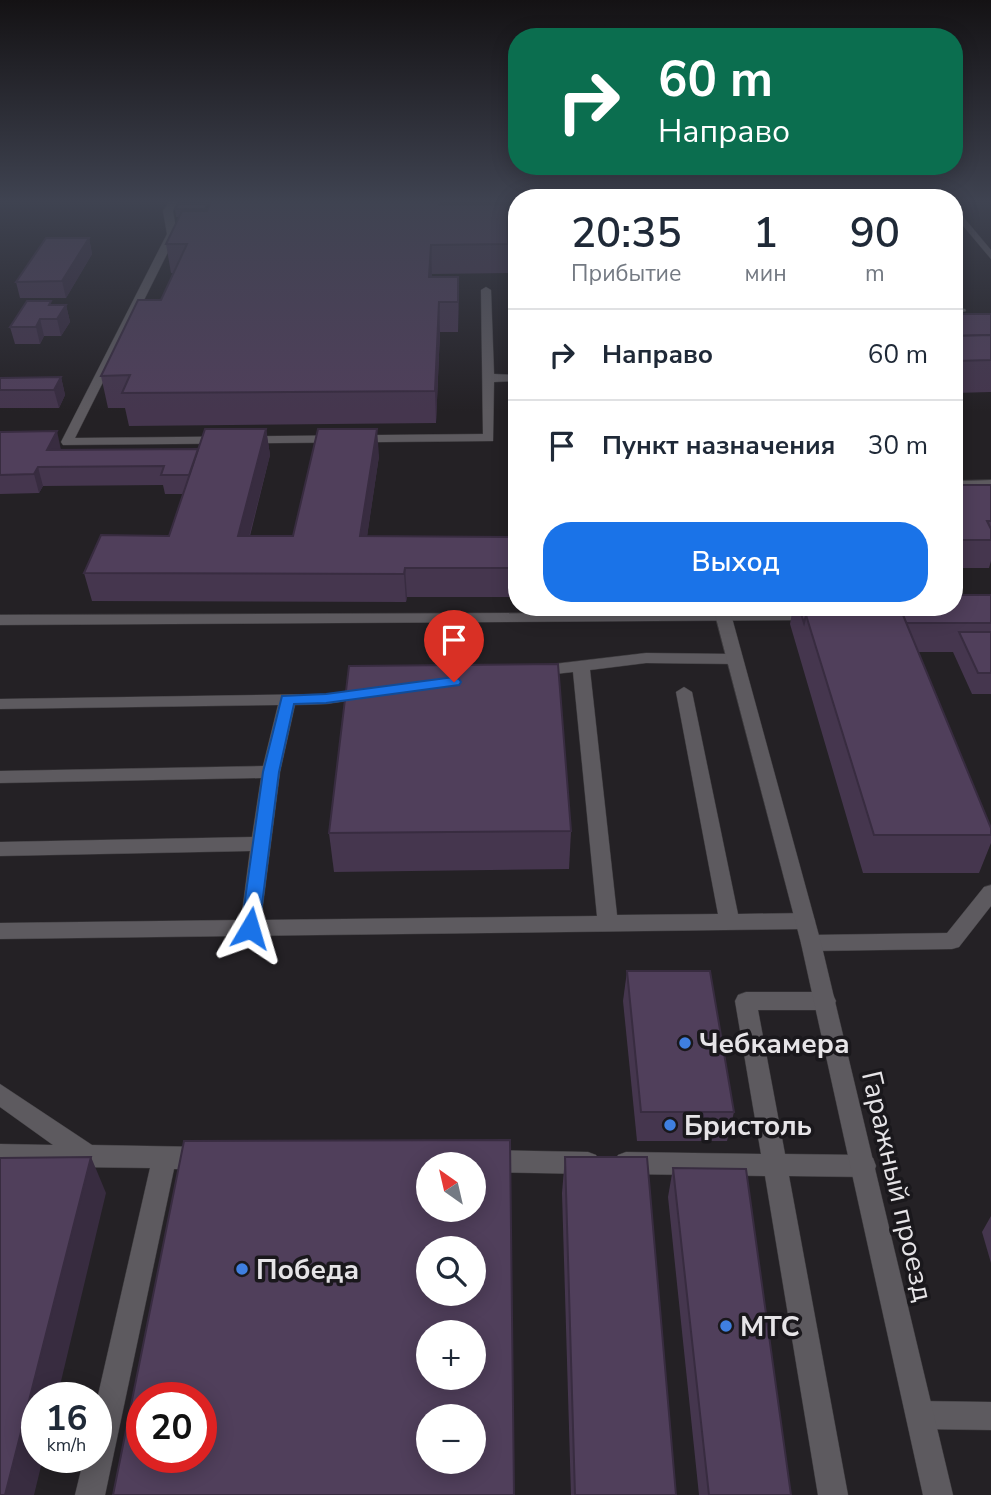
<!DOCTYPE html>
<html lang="ru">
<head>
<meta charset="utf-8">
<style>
	body { margin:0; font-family:"Nunito Sans",sans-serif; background:#f6f6f7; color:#1f2937; height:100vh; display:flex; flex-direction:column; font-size:26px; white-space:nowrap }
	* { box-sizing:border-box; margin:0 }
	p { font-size:23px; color:#747a83 }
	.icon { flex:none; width:38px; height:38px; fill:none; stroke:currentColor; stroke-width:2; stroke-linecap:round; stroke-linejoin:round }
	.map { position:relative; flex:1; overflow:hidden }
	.details { position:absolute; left:508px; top:189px; width:455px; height:427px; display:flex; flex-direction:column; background:#fff; border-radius:28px; box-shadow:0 4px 18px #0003 }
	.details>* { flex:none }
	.hud { position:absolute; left:508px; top:28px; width:455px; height:147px; border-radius:28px; box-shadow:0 4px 18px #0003; background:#0b6e4f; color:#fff; overflow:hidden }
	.needle { width:46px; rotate:326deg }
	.fabs { position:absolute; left:416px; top:1152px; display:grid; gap:14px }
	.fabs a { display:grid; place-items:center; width:70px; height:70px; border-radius:50%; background:#fff; box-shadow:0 4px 18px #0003; font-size:35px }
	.speed { position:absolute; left:21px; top:1382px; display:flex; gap:14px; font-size:35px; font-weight:700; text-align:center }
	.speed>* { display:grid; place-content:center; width:91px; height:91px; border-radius:50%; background:#fff; box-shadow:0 4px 18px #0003; line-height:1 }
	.speed small { font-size:18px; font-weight:400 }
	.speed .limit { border:10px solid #d22; background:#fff; color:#111 }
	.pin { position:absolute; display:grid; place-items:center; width:60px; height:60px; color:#fff; margin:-72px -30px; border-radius:50% 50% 50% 0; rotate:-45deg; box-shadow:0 0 7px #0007 }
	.pin .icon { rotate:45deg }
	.me { position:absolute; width:77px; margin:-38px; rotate:7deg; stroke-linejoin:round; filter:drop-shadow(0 0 5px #0008) }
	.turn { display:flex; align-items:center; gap:24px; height:147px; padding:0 35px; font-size:32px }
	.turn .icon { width:91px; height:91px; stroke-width:2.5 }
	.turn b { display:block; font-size:49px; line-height:60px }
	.eta { display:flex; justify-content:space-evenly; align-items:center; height:119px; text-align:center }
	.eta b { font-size:42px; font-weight:600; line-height:49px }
	.button { display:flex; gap:14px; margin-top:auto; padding:14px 35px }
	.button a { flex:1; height:80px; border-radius:28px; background:#1a73e8; color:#fff; font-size:28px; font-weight:600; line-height:80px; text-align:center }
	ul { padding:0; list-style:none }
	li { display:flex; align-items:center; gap:21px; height:91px; padding:0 35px; border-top:2px solid #e0e1e3 }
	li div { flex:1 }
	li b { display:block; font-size:26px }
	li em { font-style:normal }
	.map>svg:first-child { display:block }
</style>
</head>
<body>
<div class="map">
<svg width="991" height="1495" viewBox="0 0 991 1495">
	<rect width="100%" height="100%" fill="#242125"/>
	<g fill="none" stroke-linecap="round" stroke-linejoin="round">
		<defs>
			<g id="service">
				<polygon points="169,202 177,202 173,211 177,234 75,438 483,434 481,290 486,287 491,290 494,374 516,375 516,381 494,382 493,441 63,445 61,442 167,234 163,211"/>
				<polygon points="954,206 991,250 991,259 954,215"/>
				<polygon points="954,308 965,309 966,311 954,314"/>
				<polygon points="991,480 991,488 954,489 954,481"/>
				<polygon points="813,612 818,614 821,617 818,620 0,625 0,615"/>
				<polygon points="646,653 735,654 743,659 735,664 646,663 590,670 617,915 718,914 676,692 684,687 692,692 738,914 805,913 812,915 815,921 812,927 805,929 0,939 0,923 241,920 250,851 0,856 0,842 252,837 261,778 0,783 0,771 263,766 278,705 0,709 0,699 326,694 373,689 375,693 373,697 367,698 326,704 295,705 280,772 261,920 597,916 573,672 537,676 529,671 537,666"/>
				<polygon points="991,885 991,906 959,947 952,949 811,951 804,949 801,943 804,937 811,935 947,933 984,887"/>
				<polygon points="746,992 825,992 833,995 836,1001 833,1007 825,1010 758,1010 785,1154 864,1155 873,1158 876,1166 873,1174 864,1177 789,1176 848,1495 818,1495 765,1176 626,1174 618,1171 614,1163 618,1155 626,1152 761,1154 735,1001 738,995"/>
				<polygon points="0,1084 92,1145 203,1147 211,1150 215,1158 211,1166 203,1169 174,1169 105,1495 75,1495 84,1458 96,1458 96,1404 150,1168 0,1166 0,1144 53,1145 0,1107"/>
				<polygon points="486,1150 588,1152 596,1155 600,1163 596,1171 588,1174 486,1172 478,1169 474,1161 478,1153"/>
				<polygon points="920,1401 991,1402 991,1430 920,1429 910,1425 906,1415 910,1405"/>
			</g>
			<polygon id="minor" points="713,607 729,607 821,943 953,1495 923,1495 801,943"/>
		</defs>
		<!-- service casing -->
		<use href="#service" stroke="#3d3b3e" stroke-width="1"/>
		<!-- minor casing -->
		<use href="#minor" stroke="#3d3b3e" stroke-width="1"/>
		<!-- service -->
		<use href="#service" fill="#5d5a5f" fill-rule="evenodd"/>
		<!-- minor -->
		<use href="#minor" fill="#5d5a5f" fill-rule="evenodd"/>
	</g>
	<!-- wall -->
	<g fill="#45364e">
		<polygon points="178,204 208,210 440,205 508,244 508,273 432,274 431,277 458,277 458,332 440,332 436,423 129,426 125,408 108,408 101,376 161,300 174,273 171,273 166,244 180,217 176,217 175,209"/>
		<polygon points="89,238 92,254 66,298 20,298 16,282"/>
		<polygon points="52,305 66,305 70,322 61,336 44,336 40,344 15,344 10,327"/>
		<polygon points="954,314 991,314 991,392 954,393"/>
		<polygon points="61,377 65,395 59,408 0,408 0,378"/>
		<polygon points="266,429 270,455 250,536 293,536 379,456 367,536 516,537 516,597 407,597 406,602 92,601 84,573 169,536 183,494 165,494 163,485 43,486 39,493 0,494 0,432 61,450 198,449"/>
		<polygon points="954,485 991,485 991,561 989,568 954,568"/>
		<polygon points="991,595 991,694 972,694 953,652 918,652 991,828 991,843 979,873 863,873 790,624 793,607 954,607"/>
		<polygon points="571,831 569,869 334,872 329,833"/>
		<polygon points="627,971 734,1112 727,1141 637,1141 623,1001"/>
		<polygon points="565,1157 676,1495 571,1495 562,1193"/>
		<polygon points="673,1168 791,1495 699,1495 668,1197"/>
		<polygon points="991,1216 991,1263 982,1232"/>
	</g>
	<!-- shaded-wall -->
	<g fill="#382c40">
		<polygon points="89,238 92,254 66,298 62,281"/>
		<polygon points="431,245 432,274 430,307 429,277"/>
		<polygon points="458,277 459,307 458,332"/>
		<polygon points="439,302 440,332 436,423 435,391"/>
		<polygon points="66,305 70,322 61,336 57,319"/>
		<polygon points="40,319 44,336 40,344 36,327"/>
		<polygon points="61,377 65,395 59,408 54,390"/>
		<polygon points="266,429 270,455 242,564 238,536"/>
		<polygon points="377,429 379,456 363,564 360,536"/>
		<polygon points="57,431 61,450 47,450"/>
		<polygon points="38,467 43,486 39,493 34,474"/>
		<polygon points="405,568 407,597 406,602 404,574"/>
		<polygon points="91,1157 106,1193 57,1398 37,1398 37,1458 43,1458 34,1495 5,1495"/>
	</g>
	<!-- building -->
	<g fill="#503f5b" stroke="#382c40" stroke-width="2" fill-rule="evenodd">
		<polygon points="211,202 439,202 439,205 506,205 508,244 431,245 429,277 458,277 458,302 439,302 435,391 122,393 130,375 101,376 138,300 161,300 187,244 166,244 182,211 207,211"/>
		<polygon points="178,204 207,204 205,209 175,209"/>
		<polygon points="46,238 89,238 62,281 16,282"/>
		<polygon points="27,301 51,301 49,305 66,305 57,319 40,319 36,327 10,327"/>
		<polygon points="954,314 991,314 991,335 954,336"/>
		<polygon points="991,335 991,360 954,361 954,336"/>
		<polygon points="61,377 54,390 0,390 0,378"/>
		<polygon points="205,429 266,429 238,536 293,536 318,429 377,429 360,536 516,537 516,568 405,568 404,574 84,573 101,535 169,536"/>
		<polygon points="57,431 47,450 198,449 189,475 161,475 164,466 38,467 34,474 0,475 0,432"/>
		<polygon points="954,485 991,485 991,521 987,521 991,529 991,540 954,540"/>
		<polygon points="954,595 991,595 991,623 906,623 903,615 806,615 804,623 799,607 954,607"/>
		<polygon points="806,615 903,615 991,828 991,835 874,835"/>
		<polygon points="959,632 991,632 991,673 978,673"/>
		<polygon points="558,664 571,831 329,833 349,666"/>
		<polygon points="627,971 710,971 734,1112 641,1112"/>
		<path d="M510,1140L514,1495H113L184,1141ZM429,1164H474V1209H429ZM429,1248H474V1293H429ZM429,1332H474V1377H429ZM142,1398H201V1458H142ZM429,1416H474V1461H429Z"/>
		<polygon points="91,1157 5,1495 0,1495 0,1158"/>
		<polygon points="565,1157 647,1157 676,1495 575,1495"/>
		<polygon points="673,1168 746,1169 791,1495 709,1495"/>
	</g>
	<!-- sky -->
	<linearGradient id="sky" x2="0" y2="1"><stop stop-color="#141214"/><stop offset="0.49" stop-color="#3f4351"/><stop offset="1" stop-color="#3f4351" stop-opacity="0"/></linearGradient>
	<rect width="991" height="411" fill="url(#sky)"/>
	<!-- route -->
	<polygon fill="#1a73e8" stroke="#114b97" stroke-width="2" points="454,677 459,679 461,682 459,685 326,703 294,704 279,772 259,928 256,933 250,935 243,933 241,928 263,772 282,696 326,694"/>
	<!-- markers -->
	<g fill="#3f7fe0" stroke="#1a181c" stroke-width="2.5">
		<circle cx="685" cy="1043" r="7"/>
		<circle cx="670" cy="1125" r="7"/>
		<circle cx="242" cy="1269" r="7"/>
		<circle cx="726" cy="1326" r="7"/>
	</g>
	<g text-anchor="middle" stroke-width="7" stroke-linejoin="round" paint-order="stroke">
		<!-- near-poi labels -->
		<g font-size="28" font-weight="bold" fill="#e6e4e7" stroke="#1a181c" text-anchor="start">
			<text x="699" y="1053">Чебкамера</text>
			<text x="684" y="1135">Бристоль</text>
			<text x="256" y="1279">Победа</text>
			<text x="740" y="1336">МТС</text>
		</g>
		<!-- near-street labels -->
		<g font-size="28" fill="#e6e4e7" stroke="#1a181c">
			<text transform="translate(898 1186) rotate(77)" y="10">Гаражный проезд</text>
		</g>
	</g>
</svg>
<div class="fabs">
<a><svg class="needle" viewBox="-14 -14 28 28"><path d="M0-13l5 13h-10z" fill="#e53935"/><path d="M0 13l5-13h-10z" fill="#747a83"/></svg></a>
<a><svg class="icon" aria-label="search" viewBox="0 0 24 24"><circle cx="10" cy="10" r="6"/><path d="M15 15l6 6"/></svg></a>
<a>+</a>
<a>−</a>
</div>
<div class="speed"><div>16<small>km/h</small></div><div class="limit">20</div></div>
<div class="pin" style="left:454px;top:682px;background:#d93025"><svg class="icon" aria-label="arrive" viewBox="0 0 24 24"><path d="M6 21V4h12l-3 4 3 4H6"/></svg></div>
<svg class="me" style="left:250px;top:928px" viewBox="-20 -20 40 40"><path d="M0-17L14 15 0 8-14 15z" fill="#1a73e8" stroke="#fff" stroke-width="4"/></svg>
<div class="hud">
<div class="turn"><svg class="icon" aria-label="right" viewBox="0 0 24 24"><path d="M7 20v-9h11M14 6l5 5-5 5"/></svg><div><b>60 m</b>Направо</div></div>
</div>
<section class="details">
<div class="eta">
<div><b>20:35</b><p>Прибытие</p></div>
<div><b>1</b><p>мин</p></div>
<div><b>90</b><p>m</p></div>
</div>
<ul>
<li><svg class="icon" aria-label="right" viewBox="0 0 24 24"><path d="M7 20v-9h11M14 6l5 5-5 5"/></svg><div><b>Направо</b></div><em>60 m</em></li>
<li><svg class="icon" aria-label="arrive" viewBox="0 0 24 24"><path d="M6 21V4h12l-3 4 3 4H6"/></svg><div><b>Пункт назначения</b></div><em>30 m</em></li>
</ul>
<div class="button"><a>Выход</a></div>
</section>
</div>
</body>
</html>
